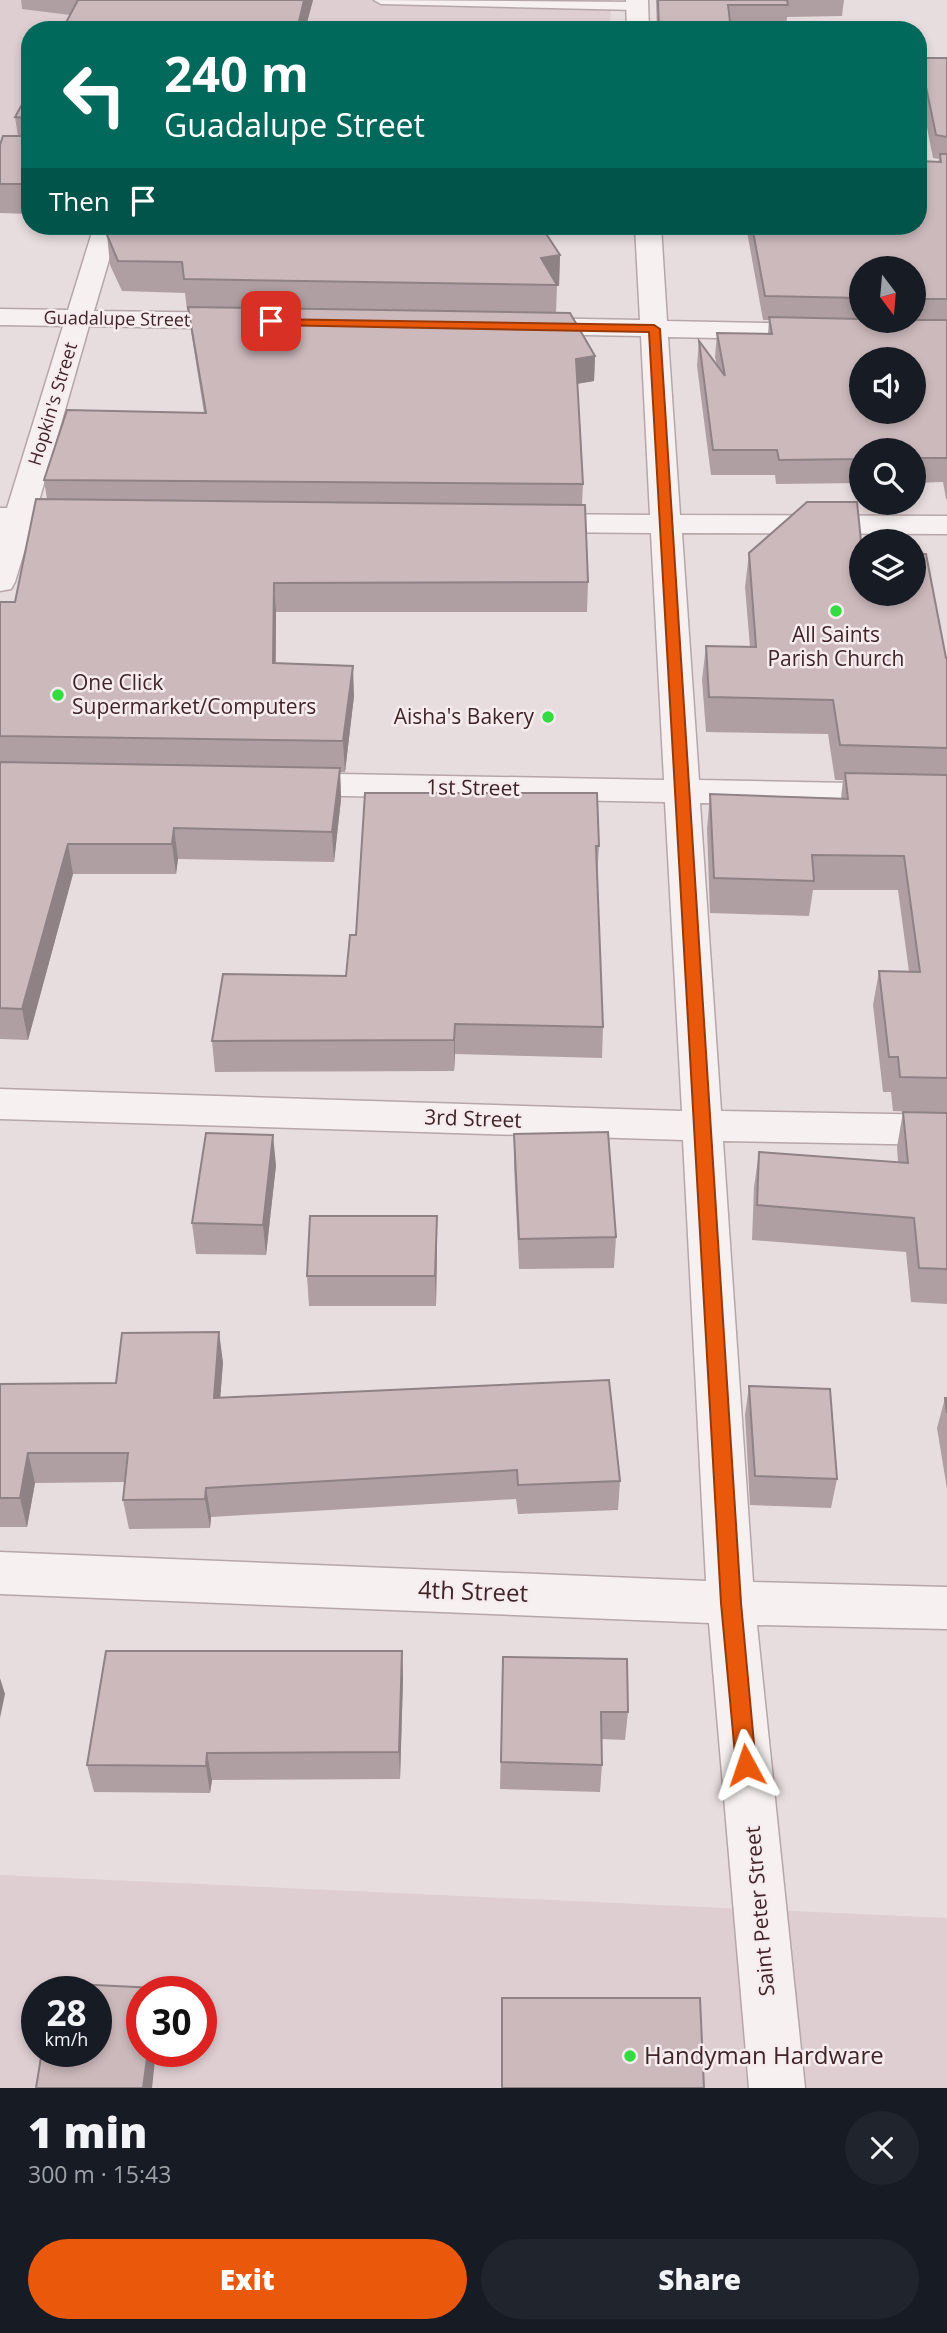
<!DOCTYPE html>
<html lang="en">
<head>
<meta charset="utf-8">
<style>
	body { margin:0; font-family:"Open Sans",sans-serif; background:#20242c; color:#f1f3f6; height:100vh; display:flex; flex-direction:column; font-size:26px; white-space:nowrap }
	* { box-sizing:border-box; margin:0 }
	p { font-size:23px; color:#9ea1a6 }
	.icon { flex:none; width:38px; height:38px; fill:none; stroke:currentColor; stroke-width:2; stroke-linecap:round; stroke-linejoin:round }
	.map { position:relative; height:2088px; overflow:hidden }
	.sheet { display:flex; flex-direction:column; background:#171b24; flex:1 }
	.sheet>* { flex:none }
	.banner { position:absolute; left:21px; top:21px; width:906px; height:214px; border-radius:28px; box-shadow:0 4px 10px #0003; background:#00695c; color:#fff; overflow:hidden }
	.needle { width:46px; rotate:164deg }
	.buttons { position:absolute; left:849px; top:256px; display:grid; gap:14px }
	.buttons a { display:grid; place-items:center; width:77px; height:77px; border-radius:50%; background:#171b24; box-shadow:0 4px 10px #0003; font-size:35px }
	.speed { position:absolute; left:21px; top:1976px; display:flex; gap:14px; font-size:35px; font-weight:700; text-align:center }
	.speed>* { display:grid; place-content:center; width:91px; height:91px; border-radius:50%; background:#171b24; box-shadow:0 4px 10px #0003; line-height:1 }
	.speed small { font-size:18px; font-weight:400 }
	.speed .limit { border:10px solid #d22; background:#fff; color:#111 }
	.pin { position:absolute; display:grid; place-items:center; width:60px; height:60px; color:#fff; margin:-30px; border-radius:14px; box-shadow:0 4px 10px #0006 }
	.me { position:absolute; width:77px; margin:-38px; rotate:355deg; stroke-linejoin:round; filter:drop-shadow(0 0 5px #0008) }
	.turn { display:flex; align-items:center; gap:24px; height:147px; padding:0 28px; font-size:32px }
	.turn .icon { width:91px; height:91px; stroke-width:2.5 }
	.turn b { display:block; font-size:49px; line-height:60px }
	.then { display:flex; align-items:center; height:66px; padding:0 28px; background:#0003; gap:14px; font-size:26px }
	.round { display:grid; place-items:center; flex:none; width:74px; height:74px; border-radius:37px; background:#20242c }
	.overview { display:flex; align-items:center; justify-content:space-between; height:119px; padding:0 28px }
	h1 { font-size:42px; font-weight:800; line-height:52px }
	.button { display:flex; gap:14px; margin-top:auto; padding:14px 28px }
	.button a { flex:1; height:80px; border-radius:42px; background:#ea580c; color:#fff; font-size:28px; font-weight:800; line-height:80px; text-align:center }
	.button a+a { background:#20242c; color:#f1f3f6 }
	.map>svg:first-child { display:block }
</style>
</head>
<body>
<div class="map">
<svg width="947" height="2088" viewBox="0 0 947 2088">
	<rect width="100%" height="100%" fill="#e8ddde"/>
	<!-- built -->
	<g fill="#deced1" fill-rule="evenodd">
		<polygon points="0,0 611,0 610,30 30,30 30,142 0,142"/>
		<path d="M0,1875L947,1918V2088H0ZM37,1992H96V2051H37ZM142,1992H201V2051H142Z"/>
	</g>
	<g fill="none" stroke-linecap="round" stroke-linejoin="round">
		<defs>
			<polygon id="lane" points="374,0 636,2 643,6 636,10 381,4"/>
			<g id="street">
				<polygon points="626,0 648,0 649,30 627,30"/>
				<polygon points="94,226 119,226 94,311 242,313 251,315 255,321 251,327 242,329 89,326 37,508 95,512 99,518 95,524 32,526 15,582 11,589 0,591 0,508 7,508 63,326 0,325 0,309 68,310"/>
				<polygon points="635,226 661,226 667,321 819,324 829,326 832,332 829,338 819,340 668,337 680,515 947,516 947,534 682,533 699,780 947,785 947,807 700,803 721,1111 947,1115 947,1145 723,1141 753,1582 947,1587 947,1629 757,1625 805,2088 749,2088 709,1623 0,1594 0,1552 706,1581 683,1140 0,1119 0,1089 682,1111 665,802 289,795 277,792 272,784 277,776 289,773 664,780 651,533 533,532 522,529 518,523 522,517 533,514 650,515 641,336 526,334 517,332 513,326 517,320 526,318 640,320"/>
			</g>
		</defs>
		<!-- lane casing -->
		<use href="#lane" stroke="#b6a6a7" stroke-width="3"/>
		<!-- street casing -->
		<use href="#street" stroke="#b6a6a7" stroke-width="3"/>
		<!-- lane -->
		<use href="#lane" fill="#f6f0f0" fill-rule="evenodd"/>
		<!-- street -->
		<use href="#street" fill="#f6f0f0" fill-rule="evenodd"/>
	</g>
	<!-- wall -->
	<g fill="#af9fa2" fill-rule="evenodd">
		<polygon points="21,0 313,0 305,30 70,15 22,9"/>
		<polygon points="656,0 844,0 842,16 787,17 786,27 730,27 731,30 657,30"/>
		<path d="M920,58H947V499H946L943,482L914,483V450H861V483L776,484L775,475H711L697,366L699,341L717,366L715,357L717,333L768,334L769,320H763L746,226H919L939,159L933,158L919,87V70ZM861,268H914V320H861Z"/>
		<polygon points="30,90 30,214 0,213 0,145 18,136 15,117"/>
		<polygon points="107,235 560,255 559,286 557,286 556,313 595,356 594,381 577,384 583,484 582,505 588,582 587,612 276,612 276,663 354,696 345,772 340,772 341,799 334,862 178,859 176,874 73,874 28,1040 0,1039 0,602 15,602 47,499 44,480 204,413 191,331 189,310 187,310 185,293 122,291 110,265"/>
		<polygon points="749,553 861,593 947,658 947,1304 911,1302 906,1252 752,1240 754,1187 759,1152 898,1162 897,1147 903,1112 921,1112 893,1111 891,1092 883,1092 873,1005 879,971 909,972 898,890 813,890 809,916 710,913 707,829 710,794 841,798 843,780 835,780 828,734 706,732 702,680 706,646 750,647 745,587"/>
		<polygon points="365,793 599,846 597,877 603,1027 602,1058 455,1054 454,1071 215,1072 212,1041 346,976 356,935"/>
		<polygon points="514,1134 616,1237 614,1268 519,1269 514,1165"/>
		<polygon points="276,1165 266,1255 196,1254 192,1223"/>
		<polygon points="437,1246 436,1306 309,1306 307,1276"/>
		<polygon points="223,1362 220,1398 620,1481 618,1510 518,1514 516,1499 211,1517 210,1528 129,1529 123,1500 125,1482 35,1483 27,1527 0,1527 0,1384 116,1383"/>
		<polygon points="749,1386 837,1479 831,1508 750,1505 745,1415"/>
		<polygon points="945,1398 947,1398 947,1489 937,1428"/>
		<polygon points="402,1651 403,1679 400,1779 212,1780 210,1793 94,1792 87,1765"/>
		<polygon points="503,1657 628,1712 625,1740 601,1739 602,1765 600,1792 500,1789"/>
	</g>
	<!-- shaded-wall -->
	<g fill="#8f8284">
		<polygon points="304,0 313,0 305,30 297,30"/>
		<polygon points="560,255 559,286 540,285 541,258"/>
		<polygon points="595,356 594,381 575,384 576,359"/>
		<polygon points="274,583 276,612 275,693 273,663"/>
		<polygon points="353,666 354,696 345,772 343,741"/>
		<polygon points="340,768 341,799 334,862 332,832"/>
		<polygon points="174,828 178,859 176,874 172,844"/>
		<polygon points="68,844 73,874 28,1040 22,1009"/>
		<polygon points="455,1024 455,1054 454,1071 454,1040"/>
		<polygon points="273,1135 276,1165 266,1255 263,1225"/>
		<polygon points="437,1216 437,1246 436,1306 435,1276"/>
		<polygon points="219,1332 223,1362 218,1428 214,1398"/>
		<polygon points="28,1453 35,1483 27,1527 20,1498"/>
		<polygon points="206,1488 211,1517 210,1528 205,1499"/>
		<polygon points="402,1651 403,1679 400,1779 399,1752"/>
		<polygon points="0,1678 5,1694 0,1718"/>
		<polygon points="207,1753 212,1780 210,1793 206,1766"/>
		<polygon points="148,2051 156,2051 152,2088 143,2088"/>
	</g>
	<!-- building -->
	<g fill="#ccb9bc" stroke="#8f8284" stroke-width="2" fill-rule="evenodd">
		<polygon points="78,0 304,0 297,30 62,30"/>
		<polygon points="658,0 787,0 788,5 728,5 731,30 659,30"/>
		<polygon points="920,58 947,58 947,137 936,135"/>
		<polygon points="30,90 30,184 0,184 0,145 3,136 28,136 28,118 15,117"/>
		<polygon points="940,154 947,154 947,299 914,299 914,268 861,268 861,298 765,296 752,226 919,226 919,161 941,162"/>
		<polygon points="109,226 541,226 560,255 541,258 557,285 184,279 182,262 118,261 107,235"/>
		<polygon points="188,307 570,313 595,356 576,359 583,484 44,480 67,410 206,413"/>
		<path d="M769,317L861,319V320H947V458H914V450H861V459L779,460L777,450H713L699,341L725,376L717,333L772,334ZM861,359H914V411H861Z"/>
		<polygon points="36,499 585,505 588,582 274,583 273,663 353,666 343,741 0,736 0,602 15,602"/>
		<polygon points="807,502 857,502 861,541 861,593 914,593 914,554 926,554 946,658 947,658 947,748 840,745 833,700 709,697 706,646 756,647 749,553"/>
		<polygon points="0,762 340,768 332,832 174,828 172,844 68,844 22,1009 0,1008"/>
		<polygon points="845,773 947,775 947,1078 900,1077 898,1057 889,1057 879,971 920,972 904,856 812,855 814,881 714,878 710,794 848,799"/>
		<polygon points="365,793 597,793 599,846 596,846 603,1027 455,1024 454,1040 212,1041 223,974 346,976 350,935 356,935"/>
		<polygon points="903,1112 947,1113 947,1269 919,1268 914,1218 757,1205 759,1152 908,1163"/>
		<polygon points="608,1132 616,1237 519,1239 514,1134"/>
		<polygon points="206,1133 273,1135 263,1225 192,1223"/>
		<polygon points="310,1216 437,1216 435,1276 307,1276"/>
		<polygon points="219,1332 214,1398 609,1380 620,1481 518,1485 517,1470 206,1488 205,1499 123,1500 128,1453 28,1453 20,1498 0,1498 0,1384 116,1383 122,1333"/>
		<polygon points="749,1386 830,1389 837,1479 755,1476"/>
		<polygon points="945,1398 947,1398 947,1413"/>
		<polygon points="106,1651 402,1651 399,1752 207,1753 206,1766 87,1765"/>
		<polygon points="503,1657 627,1659 628,1712 601,1712 602,1765 501,1762"/>
		<polygon points="53,1983 156,1988 155,1992 142,1992 142,2051 148,2051 143,2088 36,2088 42,2051 96,2051 96,1992 52,1992"/>
		<polygon points="502,1998 700,1998 704,2088 502,2088"/>
	</g>
	<!-- route -->
	<polygon fill="#ea580c" stroke="#983908" stroke-width="2" points="267,319 654,325 660,329 741,1603 756,1765 753,1772 746,1774 739,1772 736,1765 721,1603 649,332 271,325 267,324"/>
	<!-- markers -->
	<g fill="#33dc41" stroke="#f6ecee" stroke-width="2.5">
		<circle cx="836" cy="611" r="7"/>
		<circle cx="58" cy="695" r="7"/>
		<circle cx="548" cy="717" r="7"/>
		<circle cx="630" cy="2056" r="7"/>
	</g>
	<g text-anchor="middle" stroke-width="5" stroke-linejoin="round" paint-order="stroke">
		<!-- far-street labels -->
		<g font-size="18" fill="#402528" stroke="#f6ecee">
			<text transform="translate(117 319) rotate(1)" y="6">Guadalupe Street</text>
			<text transform="translate(53 404) rotate(-73)" y="6">Hopkin's Street</text>
		</g>
		<!-- poi labels -->
		<g font-size="21" fill="#402528" stroke="#f6ecee">
			<text x="836" y="642">All Saints<tspan x="836" dy="24">Parish Church</tspan></text>
			<text x="72" y="690" text-anchor="start">One Click<tspan x="72" dy="24">Supermarket/Computers</tspan></text>
			<text x="534" y="724" text-anchor="end">Aisha's Bakery</text>
		</g>
		<!-- street labels -->
		<g font-size="21" fill="#402528" stroke="#f6ecee">
			<text transform="translate(473 788) rotate(1)" y="7">1st Street</text>
			<text transform="translate(473 1119) rotate(2)" y="7">3rd Street</text>
			<text transform="translate(760 1911) rotate(-95)" y="7">Saint Peter Street</text>
		</g>
		<!-- near-street labels -->
		<g font-size="24" fill="#402528" stroke="#f6ecee">
			<text transform="translate(473 1592) rotate(2)" y="8">4th Street</text>
		</g>
		<!-- near-poi labels -->
		<g font-size="24" fill="#402528" stroke="#f6ecee" text-anchor="start">
			<text x="644" y="2064">Handyman Hardware</text>
		</g>
	</g>
</svg>
<div class="buttons">
<a><svg class="needle" viewBox="-14 -14 28 28"><path d="M0-13l5 13h-10z" fill="#e53935"/><path d="M0 13l5-13h-10z" fill="#9ea1a6"/></svg></a>
<a><svg class="icon" aria-label="sound" viewBox="0 0 24 24"><path d="M4 9h4l5-4v14l-5-4H4zM17 9q2 3 0 6"/></svg></a>
<a><svg class="icon" aria-label="search" viewBox="0 0 24 24"><circle cx="10" cy="10" r="6"/><path d="M15 15l6 6"/></svg></a>
<a><svg class="icon" aria-label="layers" viewBox="0 0 24 24"><path d="M12 4l9 5-9 5-9-5zM3 14l9 5 9-5"/></svg></a>
</div>
<div class="speed"><div>28<small>km/h</small></div><div class="limit">30</div></div>
<div class="pin" style="left:271px;top:321px;background:#d93025"><svg class="icon" aria-label="arrive" viewBox="0 0 24 24"><path d="M6 21V4h12l-3 4 3 4H6"/></svg></div>
<svg class="me" style="left:746px;top:1765px" viewBox="-20 -20 40 40"><path d="M0-17L14 15 0 8-14 15z" fill="#ea580c" stroke="#fff" stroke-width="4"/></svg>
<div class="banner">
<div class="turn"><svg class="icon" aria-label="left" viewBox="0 0 24 24"><path d="M17 20v-9H6M10 6l-5 5 5 5"/></svg><div><b>240 m</b>Guadalupe Street</div></div>
<div class="then">Then<svg class="icon" aria-label="arrive" viewBox="0 0 24 24"><path d="M6 21V4h12l-3 4 3 4H6"/></svg></div>
</div>
</div>
<section class="sheet">
<div class="overview"><div><h1>1 min</h1><p>300 m · 15:43</p></div><a class="round"><svg class="icon" aria-label="close" viewBox="0 0 24 24"><path d="M6 6l12 12M18 6L6 18"/></svg></a></div>
<div class="button"><a>Exit</a><a>Share</a></div>
</section>
</body>
</html>
